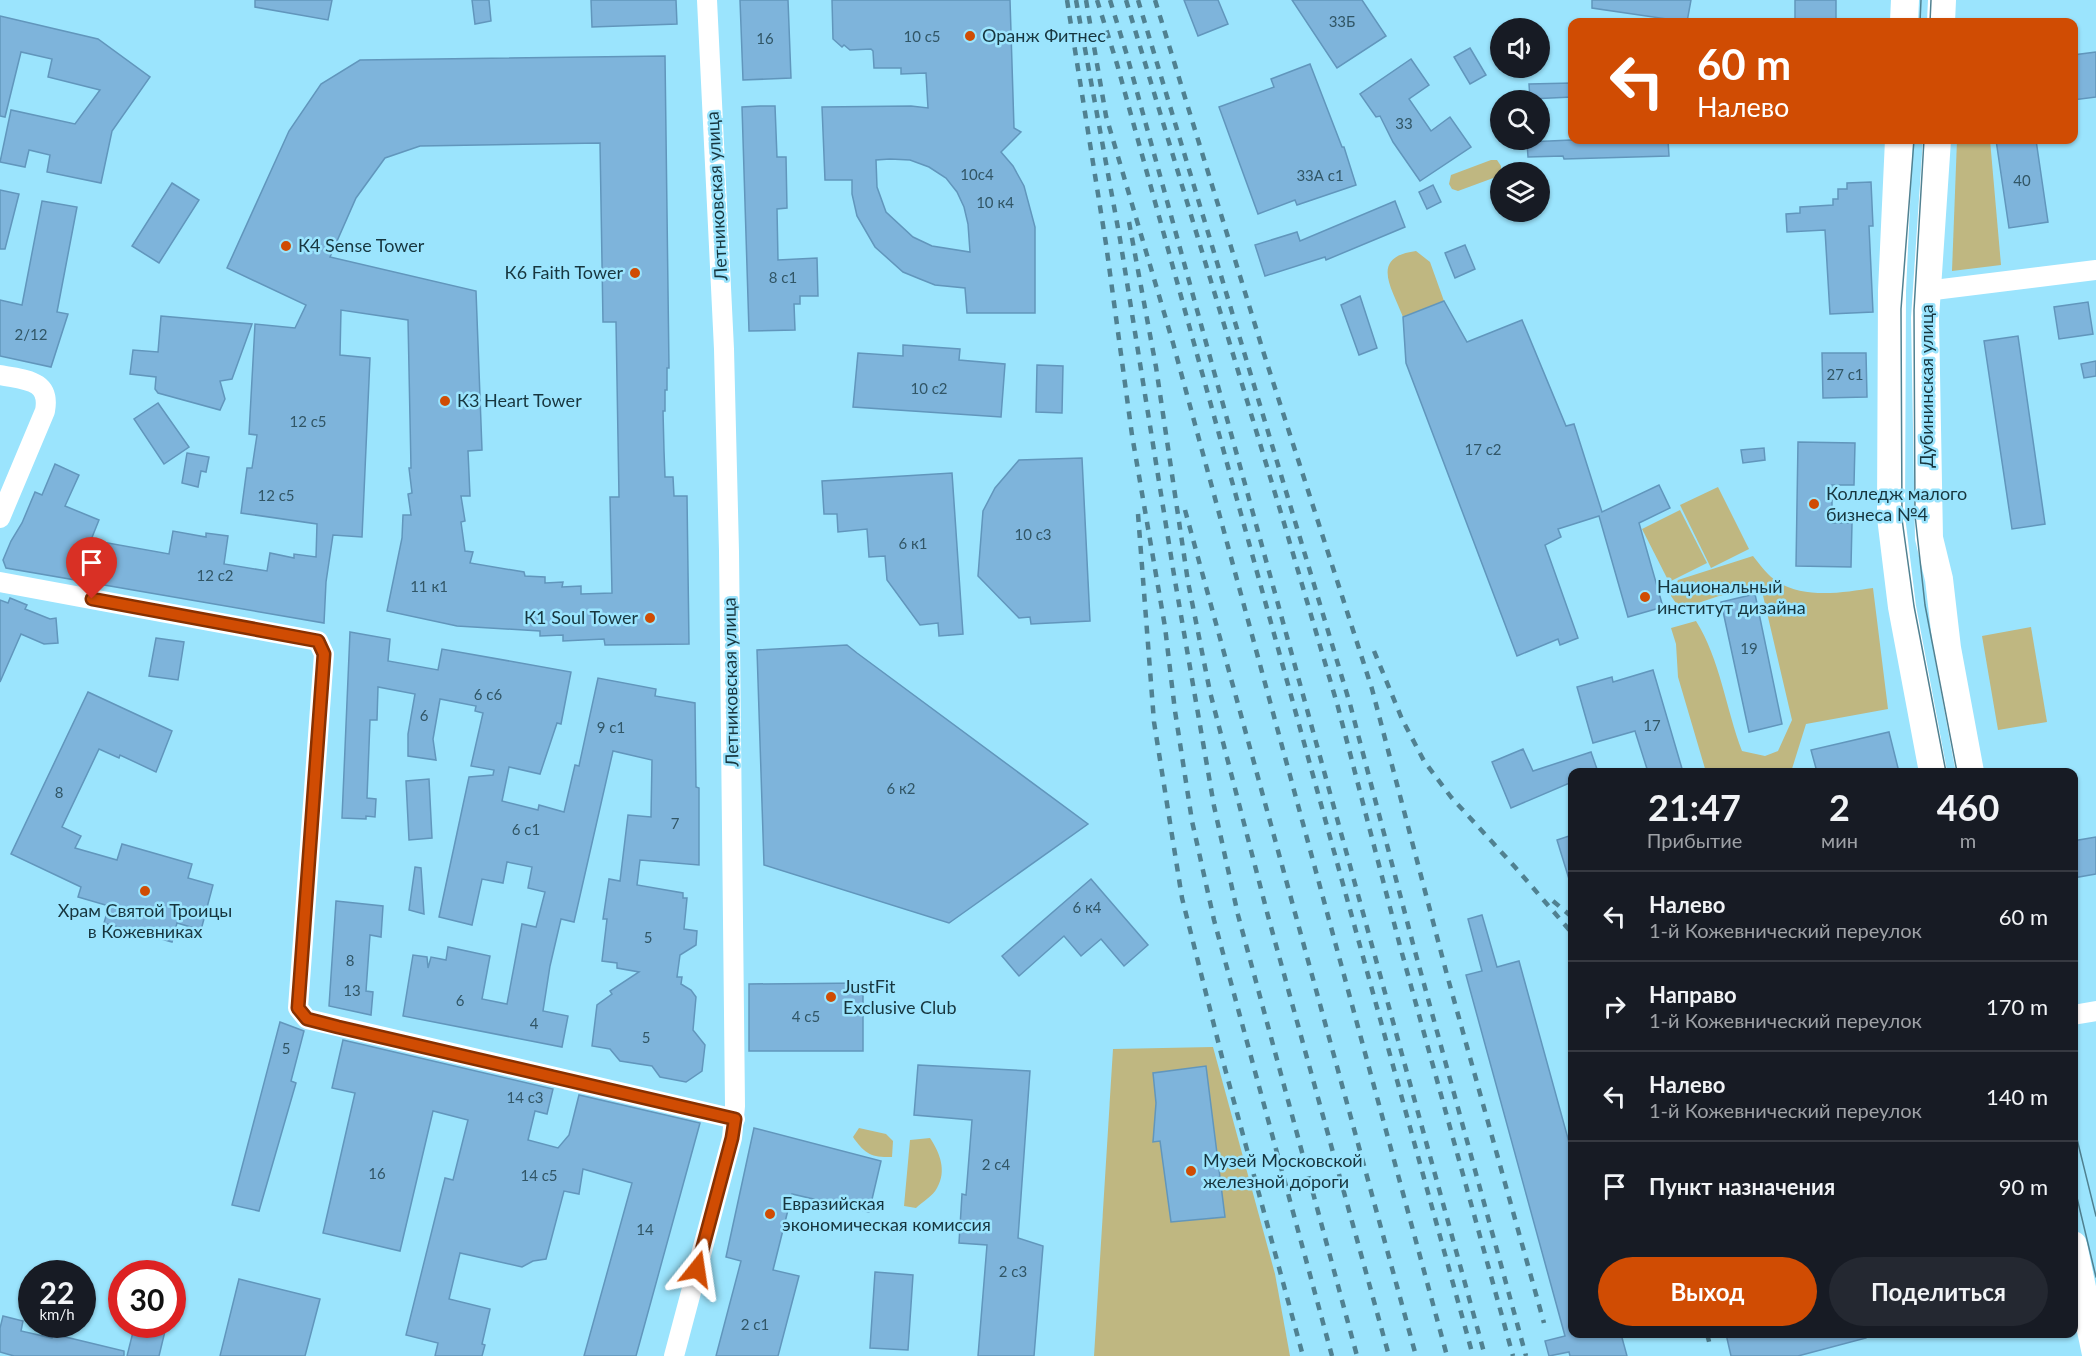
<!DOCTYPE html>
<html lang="ru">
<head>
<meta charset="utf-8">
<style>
	body { margin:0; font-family:Lato,sans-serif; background:#242831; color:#f1f3f6; height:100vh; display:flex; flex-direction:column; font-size:22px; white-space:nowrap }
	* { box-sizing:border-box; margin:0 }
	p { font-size:20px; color:#9ea1a6 }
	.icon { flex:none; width:33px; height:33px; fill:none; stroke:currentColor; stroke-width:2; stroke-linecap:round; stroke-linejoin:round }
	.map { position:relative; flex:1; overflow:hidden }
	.drawer { position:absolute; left:1568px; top:768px; width:510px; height:570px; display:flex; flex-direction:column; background:#171b24; border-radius:12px; box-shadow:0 2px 4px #0004 }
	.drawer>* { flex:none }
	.hud { position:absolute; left:1568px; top:18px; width:510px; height:126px; border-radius:12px; box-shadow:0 2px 4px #0004; background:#d04c03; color:#fff; overflow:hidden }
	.tools { position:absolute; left:1490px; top:18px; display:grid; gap:12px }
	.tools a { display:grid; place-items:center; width:60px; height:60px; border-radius:50%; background:#171b24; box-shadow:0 2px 4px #0004; font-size:30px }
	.speed { position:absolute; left:18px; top:1260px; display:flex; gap:12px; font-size:30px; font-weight:700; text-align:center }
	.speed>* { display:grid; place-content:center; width:78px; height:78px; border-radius:50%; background:#171b24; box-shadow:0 2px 4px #0004; line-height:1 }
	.speed small { font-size:15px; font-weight:400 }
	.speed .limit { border:9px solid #d22; background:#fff; color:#111 }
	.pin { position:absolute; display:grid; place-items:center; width:51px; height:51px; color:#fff; margin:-62px -26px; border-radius:50% 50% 50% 0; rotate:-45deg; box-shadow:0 0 6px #0007 }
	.pin .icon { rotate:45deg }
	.me { position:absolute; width:66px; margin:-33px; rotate:15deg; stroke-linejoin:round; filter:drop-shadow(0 0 4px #0008) }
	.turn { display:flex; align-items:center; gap:21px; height:126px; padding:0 30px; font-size:27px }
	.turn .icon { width:78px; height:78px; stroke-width:2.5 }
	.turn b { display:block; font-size:42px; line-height:51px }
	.eta { display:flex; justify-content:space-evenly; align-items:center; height:102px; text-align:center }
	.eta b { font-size:36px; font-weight:700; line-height:42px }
	.button { display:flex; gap:12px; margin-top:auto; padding:12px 30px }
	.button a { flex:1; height:69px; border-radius:36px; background:#d04c03; color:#fff; font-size:24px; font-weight:700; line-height:69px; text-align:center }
	.button a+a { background:#242831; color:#f1f3f6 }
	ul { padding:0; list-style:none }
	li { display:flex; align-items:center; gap:18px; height:90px; padding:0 30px; border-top:2px solid #363941 }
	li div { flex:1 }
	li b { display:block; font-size:22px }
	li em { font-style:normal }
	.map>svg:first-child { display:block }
</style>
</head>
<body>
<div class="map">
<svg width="2096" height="1356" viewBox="0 0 2096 1356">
	<rect width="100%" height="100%" fill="#9be4fd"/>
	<!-- green -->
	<g fill="#bfb781">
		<polygon points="1957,140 1990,140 2001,265 1952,271"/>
		<polygon points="1491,160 1497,160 1501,166 1501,172 1496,177 1458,191 1452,189 1449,184 1451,175"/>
		<path d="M1416,251L1430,262L1444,301L1403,317C1392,288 1369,257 1416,251Z"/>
		<polygon points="1718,487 1749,549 1711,568 1680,505"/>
		<polygon points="1680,510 1707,563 1669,582 1642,529"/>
		<path d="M1753,556C1758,562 1763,569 1768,574C1795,601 1840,593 1873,588L1888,709L1806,724L1791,772H1706L1678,677L1676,644L1671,628L1696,621C1720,659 1726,709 1742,751L1765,756L1778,751L1792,720L1761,587L1719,596L1680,609L1671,596L1678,580Z"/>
		<polygon points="2031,627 2047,722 1998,730 1982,636"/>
		<polygon points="1213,1047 1275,1274 1290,1356 1094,1356 1113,1049"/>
		<path d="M859,1128L886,1134L893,1141L892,1157C871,1158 864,1153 853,1137Z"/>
		<path d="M930,1138C940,1153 947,1171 937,1188C933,1196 922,1202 916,1208L904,1206L910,1140Z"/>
	</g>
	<!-- building -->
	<g fill="#7eb4db" stroke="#6196bc" stroke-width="1.5" fill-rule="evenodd">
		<polygon points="255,0 332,0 328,20 255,7"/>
		<polygon points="472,0 489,0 491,21 475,24"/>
		<polygon points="591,0 676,0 677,24 592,27"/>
		<polygon points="740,0 788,0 791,78 743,80"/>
		<path d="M832,0H1010L1014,128L1021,132L1001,152L1013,166L1024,186L1035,227V313H967L965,288L935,285L920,279L903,272L875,247L857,216L852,194V180H825L822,107L911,106L928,108L926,73L901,74V68H874L873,51L871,49L850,50L844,45L842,47L833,39ZM890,159L910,160L929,167L946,178L957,192L964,207L968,224L970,252L932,246L913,237L886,212L877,187L876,160Z"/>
		<polygon points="1184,0 1218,0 1228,24 1198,36"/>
		<polygon points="1292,0 1362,0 1386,36 1337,68"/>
		<polygon points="1592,0 1691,0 1687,22 1592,8"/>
		<rect x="1795" y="0" width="41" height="22"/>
		<polygon points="0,16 98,39 150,77 112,131 101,183 47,172 50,155 29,150 25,167 0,162 11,110 75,124 100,90 48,77 52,59 21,52 5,117 0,116"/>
		<polygon points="1470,48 1486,75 1470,84 1454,57"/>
		<polygon points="2096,52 2096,97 2073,100 2073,55"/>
		<path d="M665,56L669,368H667V390H665V411H663L664,451L665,477H673L674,496H687L689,644L605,645L604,639L563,641V635L540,636V631L457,626L387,611L402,538L403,515H411L408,494L412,493L409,468H411L408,320L341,310L340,355L370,358L362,537L333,535L326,582L324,623L6,568L3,560L11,541L22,523L35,492L42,495L55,464L79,475L65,506L99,520L91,540L169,554L173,531L206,537V533L228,536L224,564L267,571L270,553L294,558V554L316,557L317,524L241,513L247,468H252L257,435L249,434L255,324L295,328L306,305L227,268L289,131L321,84L360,60ZM600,143L603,322H616L619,497H610L612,593L581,594V586L562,587L563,582L545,583V577L525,576L524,572L470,563L473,552L465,551L461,522L465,521L461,496H470L468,451L482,450L476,291L330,257L356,198L385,158L420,146Z"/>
		<polygon points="1411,59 1429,85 1409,99 1431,131 1450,117 1471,147 1420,181 1393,142 1380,116 1376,117 1360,94"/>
		<polygon points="1310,64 1342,147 1344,147 1356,185 1297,205 1295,200 1258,214 1219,107 1274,87 1271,79"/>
		<polygon points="1572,83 1572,97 1530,99 1529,84"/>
		<polygon points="760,106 775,106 777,157 786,157 787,208 777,209 778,260 817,258 818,296 800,296 800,304 794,304 795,330 749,331 742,107"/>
		<polygon points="1572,140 1668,140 1669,156 1564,159 1563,156 1528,157 1527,142"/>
		<polygon points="1996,140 2036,140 2048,222 2009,228"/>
		<polygon points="1871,182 1873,226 1869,226 1873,312 1830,314 1825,230 1787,232 1786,214 1800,213 1800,207 1833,205 1833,199 1838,199 1838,189 1847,189 1847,183"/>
		<polygon points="172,183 199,200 159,263 132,246"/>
		<polygon points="1433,185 1441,202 1427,209 1419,192"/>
		<polygon points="0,190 19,194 5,249 0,249"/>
		<polygon points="42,201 77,207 57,312 68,314 51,367 0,356 0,300 22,305"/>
		<polygon points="1395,201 1405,227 1326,260 1325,257 1265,276 1255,245 1297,232 1300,241"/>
		<polygon points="1465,245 1475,269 1455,278 1445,253"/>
		<polygon points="1360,296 1377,348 1359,355 1341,305"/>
		<polygon points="1444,301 1467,342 1522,320 1566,426 1574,424 1602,512 1659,485 1670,508 1639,523 1663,607 1628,617 1599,516 1558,529 1561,537 1545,545 1578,638 1560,645 1558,639 1517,656 1406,363 1403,317"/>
		<polygon points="2088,302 2093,334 2059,339 2054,307"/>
		<polygon points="161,316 252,324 232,379 220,381 225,399 220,410 158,393 155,389 156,377 130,374 133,350 158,352"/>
		<polygon points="2018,336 2045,524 2012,529 1984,341"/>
		<polygon points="903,345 960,349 959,360 1005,364 1001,417 853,407 858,353 903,356"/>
		<polygon points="1822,353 1866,353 1867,397 1823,398"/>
		<polygon points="2096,361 2096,376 2084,378 2081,364"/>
		<polygon points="1037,365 1063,366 1062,413 1036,412"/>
		<polygon points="158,403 189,447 164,464 134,419"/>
		<polygon points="1798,442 1855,443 1854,485 1832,485 1832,523 1852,523 1851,567 1796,566"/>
		<polygon points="1764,448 1765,460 1743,463 1741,450"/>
		<polygon points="187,453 209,457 206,472 201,471 198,487 182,483"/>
		<polygon points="1082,458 1090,621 1031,624 1030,617 1019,618 978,576 983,511 995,488 1019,460"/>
		<polygon points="952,473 963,634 939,636 938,623 920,625 887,580 885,556 869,557 867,529 838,532 837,514 824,514 822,481"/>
		<polygon points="1755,594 1782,724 1749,732 1721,602"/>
		<polygon points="10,598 27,605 25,609 50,619 56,618 58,643 44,644 21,634 0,682 0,600 8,603"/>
		<polygon points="350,632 390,639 388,661 438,670 442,649 571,672 561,724 557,723 540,774 509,767 502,801 538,810 539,805 564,812 575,765 579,766 598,678 656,689 655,696 695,703 696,787 699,788 699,865 640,860 637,885 683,893 683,898 687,898 684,929 697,931 696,945 680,955 677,977 682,977 681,984 691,990 696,997 693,1030 705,1045 702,1071 686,1082 660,1077 652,1066 620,1061 610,1049 592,1046 597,1005 612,994 610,991 639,972 617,968 617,963 602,961 607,919 603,919 609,879 620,881 628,815 651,817 652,760 613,751 574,922 561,919 550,966 543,1011 568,1016 562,1047 403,1016 413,955 427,957 428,968 431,957 446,960 448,947 490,956 482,999 507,1004 522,924 536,927 545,892 528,888 532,867 507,862 503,883 482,879 472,925 439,917 469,777 493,775 494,770 471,766 483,713 475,711 476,706 440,699 433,739 436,760 408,756 408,734 415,694 378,687 377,720 370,720 367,798 376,799 375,817 366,816 366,819 342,818"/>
		<polygon points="156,638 184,642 178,680 149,676"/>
		<polygon points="847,645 857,653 1088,824 949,923 764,865 757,650"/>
		<polygon points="1653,670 1683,772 1648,772 1635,731 1593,743 1577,687 1612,677 1613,682"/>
		<polygon points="88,692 172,731 156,772 120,755 119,758 99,749 62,827 81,836 75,848 117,860 122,844 192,864 188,878 213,885 201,930 177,923 172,942 104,923 109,906 78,897 81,887 11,854"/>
		<polygon points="1889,732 1899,772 1817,772 1811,750"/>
		<polygon points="1523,749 1533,771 1591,752 1598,772 1572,772 1572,782 1511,808 1492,762"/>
		<polygon points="429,779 432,838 409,840 406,781"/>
		<polygon points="1572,835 1572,878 1569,879 1557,840"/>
		<polygon points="2096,837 2096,874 2073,878 2073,841"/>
		<polygon points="415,867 421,868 424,914 409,910"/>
		<polygon points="1091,879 1148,945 1124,966 1101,939 1081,956 1064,936 1019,976 1002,956"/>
		<polygon points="336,901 383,906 381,937 370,935 366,991 373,992 371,1015 329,1006"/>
		<polygon points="1482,915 1497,967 1519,961 1572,1153 1572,1334 1621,1334 1627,1356 1570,1356 1569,1352 1549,1356 1545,1341 1565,1336 1466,975 1482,971 1468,919"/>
		<polygon points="863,983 863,1051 749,1051 749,984"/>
		<polygon points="280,1022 304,1031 291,1081 296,1083 259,1211 232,1205"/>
		<polygon points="343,1040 553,1089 547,1114 535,1111 528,1140 558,1148 569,1135 579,1095 700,1123 636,1356 584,1356 632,1183 583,1169 579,1194 564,1191 546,1259 533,1261 522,1267 460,1253 449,1299 490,1309 482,1344 485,1345 482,1356 435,1356 438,1343 406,1335 445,1178 453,1180 468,1120 433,1111 400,1251 323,1233 355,1093 332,1088"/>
		<polygon points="918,1065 1030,1071 1018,1238 1043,1246 1034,1356 978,1356 987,1245 959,1243 962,1194 966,1195 972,1120 914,1115"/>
		<polygon points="1206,1066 1225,1217 1171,1222 1160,1141 1153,1142 1156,1103 1153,1073"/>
		<polygon points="754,1128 881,1161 869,1212 792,1194 773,1270 799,1276 778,1356 716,1356 741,1261 726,1257"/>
		<polygon points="875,1272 913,1275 908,1350 870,1348"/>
		<polygon points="239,1279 320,1299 305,1356 220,1356"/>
		<polygon points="3,1316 23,1321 21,1331 52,1338 53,1334 124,1351 124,1356 14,1356 0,1352 0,1328"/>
		<polygon points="138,1324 156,1324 166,1327 159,1356 127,1356 134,1328 137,1328"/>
		<polygon points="1726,1334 1866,1334 1866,1338 1798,1356 1731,1356"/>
	</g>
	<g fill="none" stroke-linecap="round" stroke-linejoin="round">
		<!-- minor -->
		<g stroke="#fff" stroke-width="20">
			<polyline points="1926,291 2096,270"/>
			<path d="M0,375C24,380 51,379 45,411L0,518"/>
			<polyline points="0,582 318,641 324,654 298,1008 307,1019 735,1119"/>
			<polyline points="2073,1015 2096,1011"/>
			<polyline points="674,1356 732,1138 735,1106 729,551 724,349 707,0"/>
		</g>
		<!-- secondary -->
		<g stroke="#fff" stroke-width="28">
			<polyline points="1904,22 1905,0"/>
			<polyline points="1941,22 1942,0"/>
			<polyline points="1899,140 1892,291 1891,517 1902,607 1933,772"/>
			<polyline points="1937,140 1925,318 1929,538 1939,579 1947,648 1970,772"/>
			<polyline points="2073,1245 2096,1354"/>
		</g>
		<!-- tram -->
		<g stroke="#508191" stroke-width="1.5">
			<polyline points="1920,22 1921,0"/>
			<polyline points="1930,22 1931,0"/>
			<polyline points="1914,140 1901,309 1902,519 1914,606 1946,772"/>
			<polyline points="1924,140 1914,310 1915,515 1925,605 1957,772"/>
			<polyline points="2073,1123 2096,1216"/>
			<polyline points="2073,1181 2096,1277"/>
		</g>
		<!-- rail -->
		<g stroke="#508191" stroke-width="4.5" stroke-dasharray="8 8" stroke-linecap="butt">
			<polyline points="1067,0 1106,244 1132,435 1165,627 1175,711 1192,821 1214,920 1332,1356"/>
			<polyline points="1076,0 1120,239 1174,575 1214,806 1238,915 1357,1356"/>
			<polyline points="1086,0 1106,116 1173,343 1447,1356"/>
			<polyline points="1097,0 1117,64 1473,1356"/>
			<polyline points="1110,0 1126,52 1485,1356"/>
			<polyline points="1126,0 1284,523 1338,707 1400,946 1513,1356"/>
			<polyline points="1138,0 1350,704 1413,944 1526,1356"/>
			<polyline points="1155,0 1264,354 1372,689 1447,975 1544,1323"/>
			<polyline points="1129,222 1156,367 1188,582 1210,692 1268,916 1389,1356"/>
			<polyline points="1185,510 1416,1356"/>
			<polyline points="1138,514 1154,722 1182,898 1224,1065 1303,1356"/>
			<polyline points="1374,651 1402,719 1424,761 1451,797 1515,867 1572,933"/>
			<polyline points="1553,901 1572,917"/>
			<polyline points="1707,1334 1710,1345"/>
		</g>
	</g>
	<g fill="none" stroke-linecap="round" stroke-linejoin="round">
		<defs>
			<polyline id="route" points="92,599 318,641 324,654 298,1008 307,1019 338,1027 735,1119 732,1138 697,1269"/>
		</defs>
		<!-- route casing -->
		<use href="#route" stroke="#873102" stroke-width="15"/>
		<!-- route -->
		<use href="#route" stroke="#d04c03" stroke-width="10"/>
	</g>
	<!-- markers -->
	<g fill="#d04c03" stroke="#9be4fd" stroke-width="2">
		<circle cx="970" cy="36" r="6"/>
		<circle cx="286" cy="246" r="6"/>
		<circle cx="635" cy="273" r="6"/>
		<circle cx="445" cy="401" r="6"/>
		<circle cx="1814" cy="504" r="6"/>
		<circle cx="1645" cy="597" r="6"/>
		<circle cx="650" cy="618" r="6"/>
		<circle cx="145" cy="891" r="6"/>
		<circle cx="831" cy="997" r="6"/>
		<circle cx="1191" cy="1171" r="6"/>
		<circle cx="770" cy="1214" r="6"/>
	</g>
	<g text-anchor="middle" stroke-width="5" stroke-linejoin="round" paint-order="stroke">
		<!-- number labels -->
		<g font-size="15" fill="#315666">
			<text x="1342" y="27">33Б</text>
			<text x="922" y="42">10 с5</text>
			<text x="765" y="44">16</text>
			<text x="1404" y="129">33</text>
			<text x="977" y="180">10с4</text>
			<text x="1320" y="181">33А с1</text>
			<text x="2022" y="186">40</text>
			<text x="995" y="208">10 к4</text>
			<text x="783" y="283">8 с1</text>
			<text x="31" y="340">2/12</text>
			<text x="1845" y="380">27 с1</text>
			<text x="929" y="394">10 с2</text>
			<text x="308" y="427">12 с5</text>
			<text x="1483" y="455">17 с2</text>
			<text x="276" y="501">12 с5</text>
			<text x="1033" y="540">10 с3</text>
			<text x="913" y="549">6 к1</text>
			<text x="215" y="581">12 с2</text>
			<text x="429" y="592">11 к1</text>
			<text x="1749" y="654">19</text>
			<text x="488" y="700">6 с6</text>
			<text x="424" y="721">6</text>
			<text x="1652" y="731">17</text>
			<text x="611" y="733">9 с1</text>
			<text x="901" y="794">6 к2</text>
			<text x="59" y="798">8</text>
			<text x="675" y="829">7</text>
			<text x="526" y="835">6 с1</text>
			<text x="1087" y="913">6 к4</text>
			<text x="648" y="943">5</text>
			<text x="350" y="966">8</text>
			<text x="352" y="996">13</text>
			<text x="460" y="1006">6</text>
			<text x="806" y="1022">4 с5</text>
			<text x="534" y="1029">4</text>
			<text x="646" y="1043">5</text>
			<text x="286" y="1054">5</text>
			<text x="525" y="1103">14 с3</text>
			<text x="996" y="1170">2 с4</text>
			<text x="377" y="1179">16</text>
			<text x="539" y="1181">14 с5</text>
			<text x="645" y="1235">14</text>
			<text x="1013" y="1277">2 с3</text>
			<text x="755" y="1330">2 с1</text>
		</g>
		<!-- poi labels -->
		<g font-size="18" fill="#17363f" stroke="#9be4fd" text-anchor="start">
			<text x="982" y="42">Оранж Фитнес</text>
			<text x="298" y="252">К4 Sense Tower</text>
			<text x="623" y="279" text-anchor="end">К6 Faith Tower</text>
			<text x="457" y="407">К3 Heart Tower</text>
			<text x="1826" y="500">Колледж малого<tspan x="1826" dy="21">бизнеса №4</tspan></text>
			<text x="1657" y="593">Национальный<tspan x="1657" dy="21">институт дизайна</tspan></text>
			<text x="638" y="624" text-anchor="end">К1 Soul Tower</text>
			<text x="145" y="917" text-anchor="middle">Храм Святой Троицы<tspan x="145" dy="21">в Кожевниках</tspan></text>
			<text x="843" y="993">JustFit<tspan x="843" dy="21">Exclusive Club</tspan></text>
			<text x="1203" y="1167">Музей Московской<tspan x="1203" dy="21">железной дороги</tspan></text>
			<text x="782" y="1210">Евразийская<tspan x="782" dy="21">экономическая комиссия</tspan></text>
		</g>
		<!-- street labels -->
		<g font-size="18" fill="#17363f" stroke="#9be4fd">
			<text transform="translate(717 196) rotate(-93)" y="6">Летниковская улица</text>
			<text transform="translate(1927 386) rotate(-90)" y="6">Дубининская улица</text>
			<text transform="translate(731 682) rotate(-91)" y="6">Летниковская улица</text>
		</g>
	</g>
</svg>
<div class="tools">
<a><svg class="icon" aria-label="sound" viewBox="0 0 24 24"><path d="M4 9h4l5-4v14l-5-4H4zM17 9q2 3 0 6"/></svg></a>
<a><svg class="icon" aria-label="search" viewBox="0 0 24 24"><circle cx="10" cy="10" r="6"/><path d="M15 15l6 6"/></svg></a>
<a><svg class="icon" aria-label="layers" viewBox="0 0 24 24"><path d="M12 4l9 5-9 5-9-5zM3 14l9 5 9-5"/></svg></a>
</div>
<div class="speed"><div>22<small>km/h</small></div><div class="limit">30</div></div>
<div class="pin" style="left:92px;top:599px;background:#d93025"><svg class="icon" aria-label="arrive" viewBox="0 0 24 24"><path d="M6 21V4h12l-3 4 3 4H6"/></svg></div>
<svg class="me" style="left:697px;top:1269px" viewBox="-20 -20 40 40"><path d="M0-17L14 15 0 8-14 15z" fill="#d04c03" stroke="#fff" stroke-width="4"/></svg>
<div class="hud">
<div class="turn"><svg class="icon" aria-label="left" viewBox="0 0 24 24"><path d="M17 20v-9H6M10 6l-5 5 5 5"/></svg><div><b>60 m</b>Налево</div></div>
</div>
<section class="drawer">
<div class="eta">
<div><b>21:47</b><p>Прибытие</p></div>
<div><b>2</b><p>мин</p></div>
<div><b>460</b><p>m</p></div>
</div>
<ul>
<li><svg class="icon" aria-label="left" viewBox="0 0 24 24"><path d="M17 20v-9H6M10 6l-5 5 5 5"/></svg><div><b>Налево</b><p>1-й Кожевнический переулок</p></div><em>60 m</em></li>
<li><svg class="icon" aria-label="right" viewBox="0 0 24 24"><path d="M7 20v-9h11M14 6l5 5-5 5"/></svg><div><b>Направо</b><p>1-й Кожевнический переулок</p></div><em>170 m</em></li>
<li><svg class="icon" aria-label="left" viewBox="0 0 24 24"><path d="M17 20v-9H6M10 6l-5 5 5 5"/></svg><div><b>Налево</b><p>1-й Кожевнический переулок</p></div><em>140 m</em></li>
<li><svg class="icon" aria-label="arrive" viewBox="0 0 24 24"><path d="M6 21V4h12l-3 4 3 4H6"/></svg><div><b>Пункт назначения</b></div><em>90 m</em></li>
</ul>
<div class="button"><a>Выход</a><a>Поделиться</a></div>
</section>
</div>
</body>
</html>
